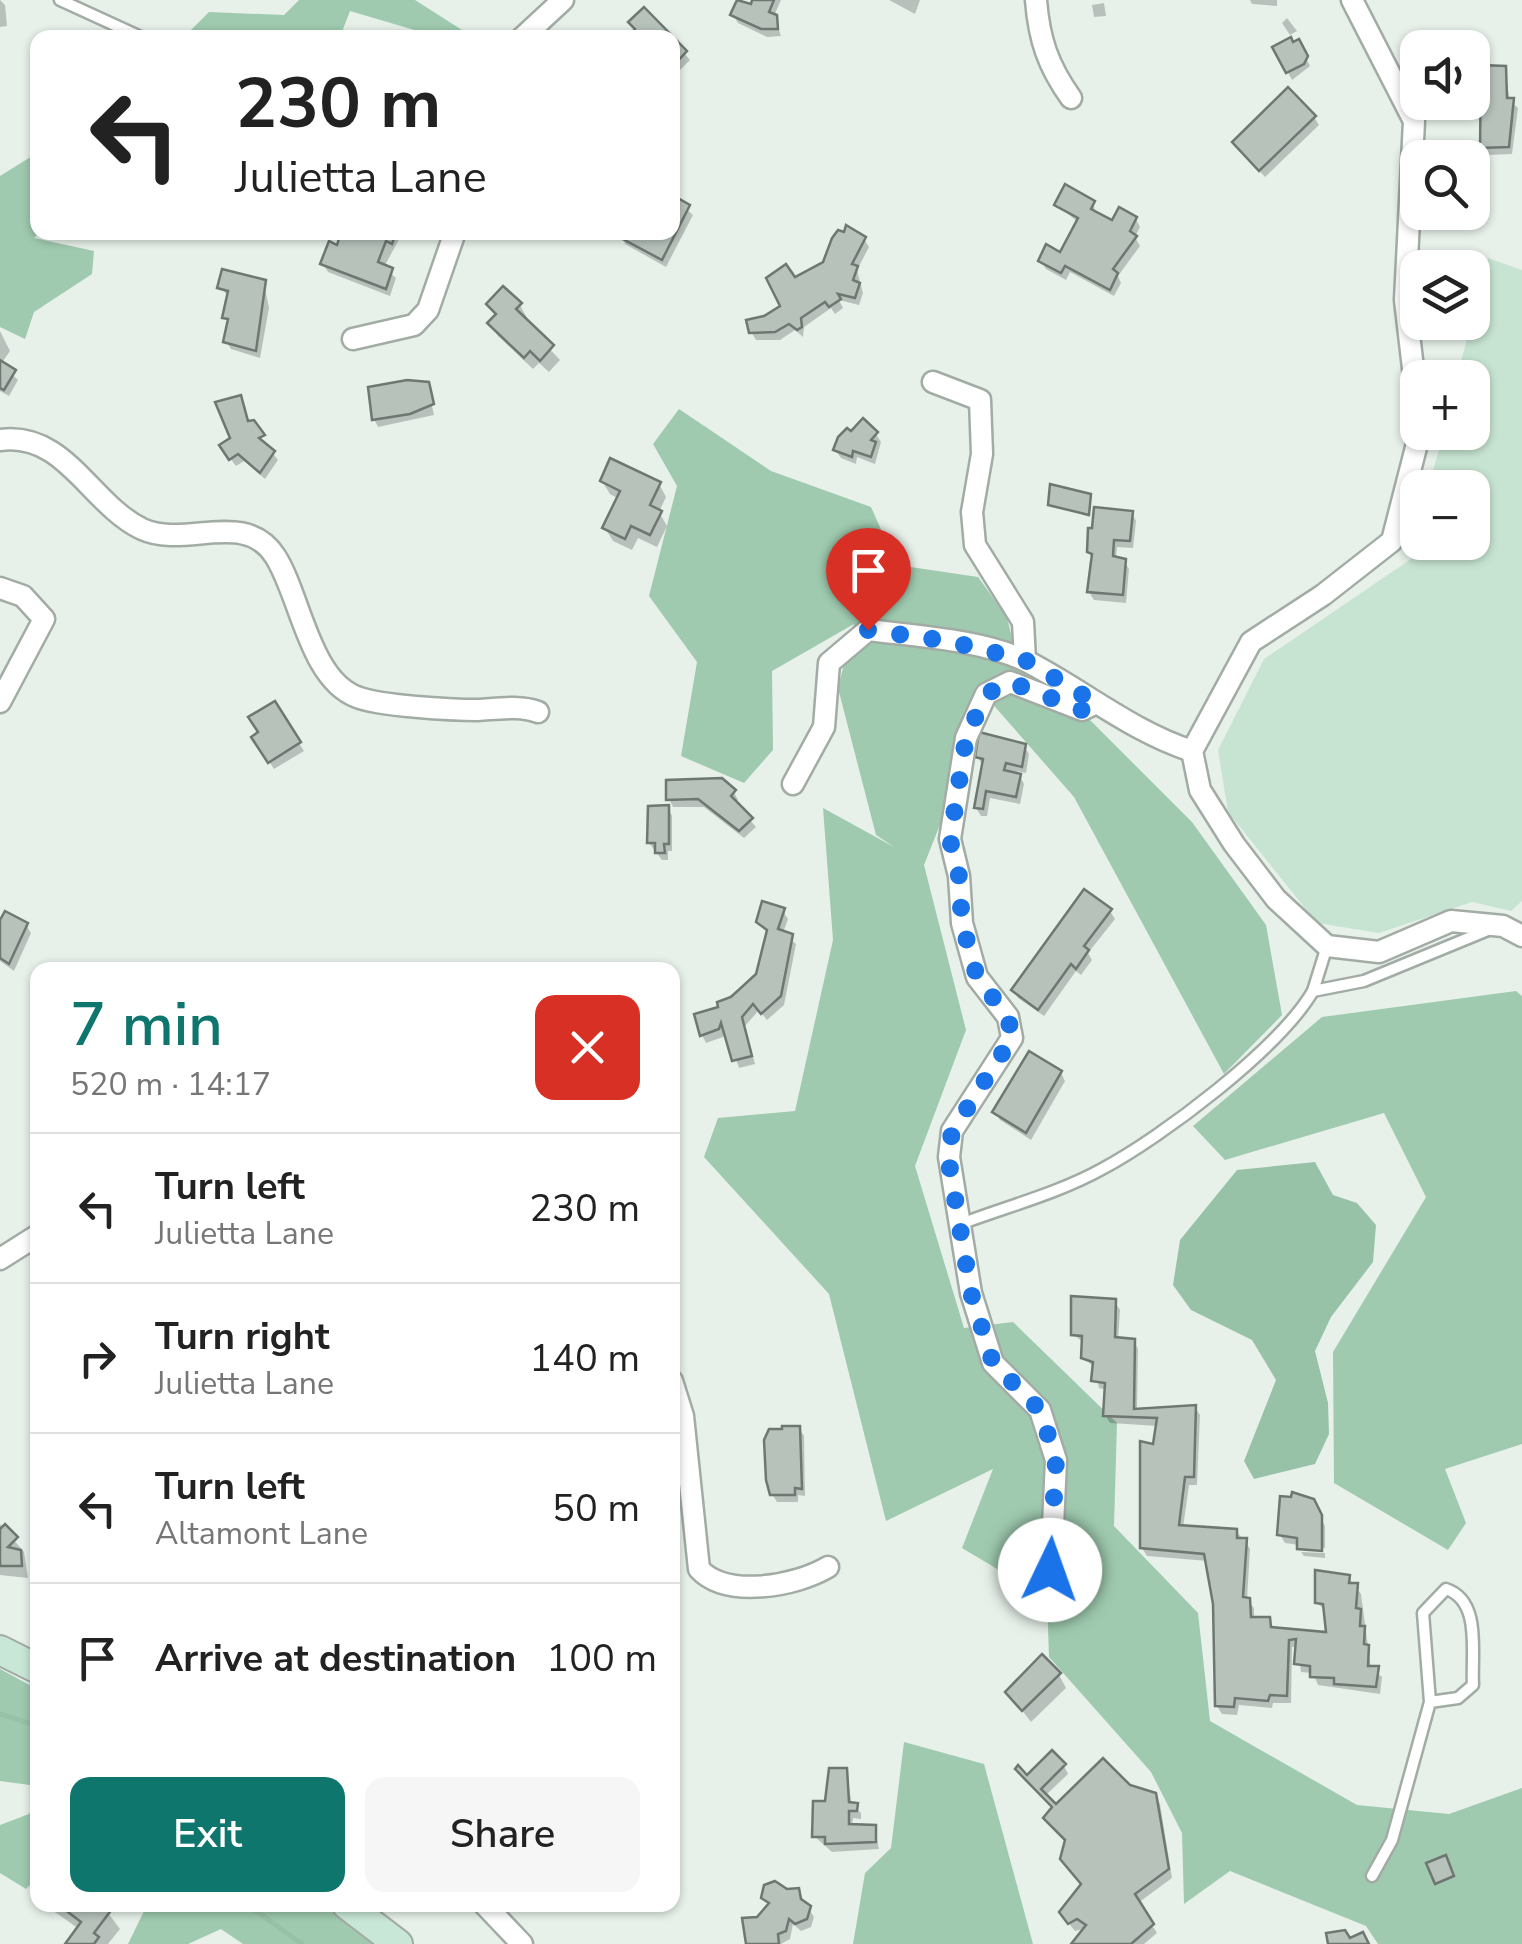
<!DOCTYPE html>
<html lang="en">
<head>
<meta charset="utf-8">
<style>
	body { margin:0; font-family:"Nunito Sans",sans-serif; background:#f6f6f6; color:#222; height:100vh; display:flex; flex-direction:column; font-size:38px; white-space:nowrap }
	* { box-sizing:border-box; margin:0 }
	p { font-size:32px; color:#767676 }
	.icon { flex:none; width:55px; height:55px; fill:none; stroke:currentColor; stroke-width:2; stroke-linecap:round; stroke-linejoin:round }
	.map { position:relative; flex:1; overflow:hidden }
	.side { position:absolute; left:30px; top:962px; width:650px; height:950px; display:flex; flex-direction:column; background:#fff; border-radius:20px; box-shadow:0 2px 8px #0004 }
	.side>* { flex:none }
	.guide { position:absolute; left:30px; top:30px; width:650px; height:210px; border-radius:20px; box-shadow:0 2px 8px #0004; background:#fff; color:#222; overflow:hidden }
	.controls { position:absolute; left:1400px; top:30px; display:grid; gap:20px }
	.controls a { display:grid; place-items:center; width:90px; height:90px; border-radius:20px; background:#fff; box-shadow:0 2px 8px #0004; font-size:50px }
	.pin { position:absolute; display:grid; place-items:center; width:85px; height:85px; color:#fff; margin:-102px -42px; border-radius:50% 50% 50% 0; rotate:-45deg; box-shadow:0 0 10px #0007 }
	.pin .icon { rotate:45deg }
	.me { position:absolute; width:110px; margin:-55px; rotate:3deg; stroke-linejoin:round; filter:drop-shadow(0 0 8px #0008) }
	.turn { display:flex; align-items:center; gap:35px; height:210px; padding:0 40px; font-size:45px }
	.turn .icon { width:130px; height:130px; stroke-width:2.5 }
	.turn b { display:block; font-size:70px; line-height:85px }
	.round { display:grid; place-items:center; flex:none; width:105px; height:105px; border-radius:20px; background:#f6f6f6 }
	.overview { display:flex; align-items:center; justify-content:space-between; height:170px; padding:0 40px }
	h1 { font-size:60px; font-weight:600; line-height:75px; color:#0f766e }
	.button { display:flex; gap:20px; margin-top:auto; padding:20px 40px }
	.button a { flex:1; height:115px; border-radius:20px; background:#0f766e; color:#fff; font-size:40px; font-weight:600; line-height:115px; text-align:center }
	.button a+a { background:#f6f6f6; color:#222 }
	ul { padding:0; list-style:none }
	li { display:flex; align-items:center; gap:30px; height:150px; padding:0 40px; border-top:2px solid #e0e0e0 }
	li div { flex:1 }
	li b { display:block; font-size:38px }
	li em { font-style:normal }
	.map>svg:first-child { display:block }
</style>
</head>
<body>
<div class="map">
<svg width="1522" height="1944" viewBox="0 0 1522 1944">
	<rect width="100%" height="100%" fill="#e7f1ea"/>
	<!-- green -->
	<polygon fill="#c7e4d2" points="1488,258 1522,270 1522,901 1511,911 1472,902 1379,933 1317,923 1228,812 1218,750 1264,659 1411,559 1417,534 1418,542 1472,542 1472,488 1429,487 1443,433 1472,432 1472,378 1457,377"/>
	<!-- forest -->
	<g fill="#9fcaaf">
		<polygon points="299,0 415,0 462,30 438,37 350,11 340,37 184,37 209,12 284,15"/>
		<polygon points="37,153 39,233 34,238 94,251 92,274 34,312 25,339 0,327 0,176"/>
		<polygon points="679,409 771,471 871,507 897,565 978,577 1007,617 1013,643 1192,822 1266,925 1282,1015 1224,1074 1074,797 982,692 949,802 924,865 966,1030 915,1166 964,1328 1013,1322 1117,1423 1114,1526 1198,1613 1210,1721 1357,1805 1449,1814 1522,1788 1522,1944 1378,1944 1366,1926 1230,1871 1184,1904 1182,1833 1151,1772 1049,1657 1047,1599 962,1548 993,1469 886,1521 829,1294 704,1157 718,1118 795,1111 833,940 823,808 894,847 876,835 838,688 854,624 772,671 773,750 744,783 681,756 697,662 649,596 677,486 653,444"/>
		<polygon points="1516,991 1522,996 1522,1444 1445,1469 1466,1523 1448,1550 1334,1483 1333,1352 1426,1197 1384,1113 1225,1160 1193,1126 1322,1017"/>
		<polygon points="0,1669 37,1689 37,1786 0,1781"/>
		<polygon points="904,1742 984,1764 1033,1944 853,1944 865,1873 891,1848"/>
		<polygon points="37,1804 37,1878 26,1889 0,1873 0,1825 29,1814"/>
		<polygon points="161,1905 327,1905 380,1944 243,1944 221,1929 188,1944 128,1944 146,1907"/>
	</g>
	<!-- water -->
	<polygon fill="#98c2a8" points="1315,1162 1333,1195 1357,1203 1376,1225 1373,1262 1331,1317 1315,1351 1328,1403 1329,1434 1315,1464 1254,1479 1244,1461 1276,1380 1252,1340 1191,1310 1173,1285 1180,1240 1237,1170"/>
	<!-- shadow -->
	<g fill="#0003">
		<polygon points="0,0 5,5 7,26 0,27"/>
		<polygon points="754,0 781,0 774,16 781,36 767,37 738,23 733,15 752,7"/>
		<polygon points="889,0 920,0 915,14"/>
		<polygon points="1250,0 1277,0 1277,6 1252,4"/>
		<polygon points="1104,3 1106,16 1094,17 1092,5"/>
		<polygon points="1287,18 1297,31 1290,35 1282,23"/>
		<polygon points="672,39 690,60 678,72 672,67"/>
		<polygon points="1298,43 1310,66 1292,80 1275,48"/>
		<polygon points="1504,68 1510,101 1518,108 1512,154 1487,155 1482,147"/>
		<polygon points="1314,117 1319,125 1265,177 1240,150"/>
		<polygon points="677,201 693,215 666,267 625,244 622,232 672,232"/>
		<polygon points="1093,203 1096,214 1113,224 1136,219 1140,227 1135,237 1140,246 1118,276 1121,283 1114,296 1070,272 1066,280 1046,269 1041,261 1061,255 1079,223 1057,205"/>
		<polygon points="341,232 403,232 384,267 396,278 390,296 328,272 323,264 338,248"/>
		<polygon points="864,239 869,247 857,270 863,293 859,305 839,300 843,308 835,314 831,308 804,327 803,337 795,330 780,340 756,340 751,332 783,306 794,281"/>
		<polygon points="264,283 269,308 260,358 231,349 226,341 229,297 220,287"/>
		<polygon points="489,305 520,305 527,318 524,321 560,360 549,372 539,363 533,369 498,336 490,323 496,317"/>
		<polygon points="0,331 10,351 1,364 18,380 9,396 0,391"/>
		<polygon points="427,384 434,415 378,427 374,419"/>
		<polygon points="240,398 249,423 278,460 265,479 244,461 236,466 227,454"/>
		<polygon points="876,434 881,442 875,464 857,457 856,464 841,458 836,451"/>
		<polygon points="602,481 659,484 666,497 659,512 667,526 657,547 638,538 632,550 613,541 605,528 619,499 610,494"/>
		<polygon points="1089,496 1089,517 1051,504"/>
		<polygon points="1132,513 1136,521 1133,548 1117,547 1116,560 1124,561 1129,569 1126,603 1094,600 1089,592 1093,559 1089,551"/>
		<polygon points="274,704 304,751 274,769 254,738 261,733"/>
		<polygon points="1024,746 1029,754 1026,773 1017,771 1024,784 1020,804 990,798 987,816 981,816 976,808 982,765 978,757"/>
		<polygon points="734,792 738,800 735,803 756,827 744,838 704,807 673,807 669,799"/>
		<polygon points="668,808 672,816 672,851 668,851 668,860 662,860 649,843"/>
		<polygon points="783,911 788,919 783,933 796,944 784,1005 767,1020 759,1010 745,1026 755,1064 739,1068 726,1030 723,1037 706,1043 702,1035 721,1009 720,1003 758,975 769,934 759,922"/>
		<polygon points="1110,911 1115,919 1088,953 1092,960 1081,975 1076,971 1044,1016 1018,998 1014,990"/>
		<polygon points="0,925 26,925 31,933 14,971 0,961"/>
		<polygon points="1061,1073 1065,1081 1031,1140 1000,1120 995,1112"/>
		<polygon points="1115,1302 1120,1310 1118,1340 1134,1341 1138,1349 1137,1411 1195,1407 1200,1415 1197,1485 1189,1485 1183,1528 1236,1531 1245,1541 1250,1549 1247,1600 1254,1608 1254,1619 1269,1620 1274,1628 1329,1635 1326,1611 1317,1603 1348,1577 1361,1594 1371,1669 1382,1677 1380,1694 1318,1685 1313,1673 1301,1672 1298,1647 1292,1647 1291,1703 1273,1703 1272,1708 1239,1705 1237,1715 1222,1714 1217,1706 1215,1604 1208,1561 1147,1556 1142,1548 1158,1426 1110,1423 1105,1415 1107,1390 1099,1388 1095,1368 1084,1358 1084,1343 1074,1335"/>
		<polygon points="799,1428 804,1436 805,1496 798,1495 798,1502 777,1502 772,1494"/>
		<polygon points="1303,1496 1312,1501 1325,1526 1325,1548 1301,1547 1301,1550 1299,1545 1285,1543 1280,1535 1282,1498"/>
		<polygon points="0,1524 24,1552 28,1578 0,1575"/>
		<polygon points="1301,1552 1325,1553 1325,1558 1304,1556"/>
		<polygon points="1059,1675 1066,1688 1031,1722 1008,1692"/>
		<polygon points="1064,1766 1068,1774 1045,1796 1056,1808 1129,1788 1155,1795 1160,1804 1172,1878 1138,1903 1157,1933 1144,1944 1075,1944 1087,1928 1075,1931 1067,1921 1083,1885 1067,1842 1051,1826 1053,1809 1018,1770 1026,1779"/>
		<polygon points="846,1771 852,1805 861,1813 861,1819 853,1818 852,1826 874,1827 879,1849 832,1852 814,1836"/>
		<polygon points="798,1891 814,1917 811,1927 801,1931 793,1924 790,1939 781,1944 748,1944 769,1906 764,1897"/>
		<polygon points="45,1905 102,1905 120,1929 108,1944 68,1944 79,1929"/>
	</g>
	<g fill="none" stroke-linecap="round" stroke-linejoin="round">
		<!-- stream -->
		<g stroke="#98c2a8" stroke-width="5">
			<polyline points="0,1714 38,1726"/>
			<polyline points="248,1905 302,1944"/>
		</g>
	</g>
	<!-- building -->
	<g fill="#b7c2bb" stroke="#6e7771" stroke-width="2.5">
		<polygon points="737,0 751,4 752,0 774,0 769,12 777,15 778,29 761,29 730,15"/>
		<polygon points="644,7 687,51 673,66 672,38 627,38 635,29 628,22"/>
		<polygon points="1291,37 1293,42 1299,39 1308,56 1304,64 1286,73 1272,47"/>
		<polygon points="1481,65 1506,66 1507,98 1514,98 1509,147 1480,148"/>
		<polygon points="1288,87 1316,116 1259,171 1232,142"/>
		<polygon points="1065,184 1095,201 1091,209 1112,220 1119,207 1137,217 1130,231 1137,236 1113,269 1118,273 1110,290 1065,266 1061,273 1038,261 1046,244 1060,252 1078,218 1054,205"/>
		<polygon points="676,197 690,205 662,260 617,236 672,232"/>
		<polygon points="846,225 866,237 852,264 858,266 853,280 860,283 855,298 838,294 841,299 829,307 825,302 801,318 802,327 797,330 789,324 775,332 749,333 746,320 764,316 780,306 766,278 786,264 795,277 823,262 832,238 838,230 844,232"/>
		<polygon points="341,232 396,232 392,244 386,241 378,262 393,268 386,289 320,264 329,241 337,245"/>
		<polygon points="222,269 266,280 256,351 223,342 228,319 222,318 228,291 217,288"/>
		<polygon points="503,286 522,303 516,309 554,345 540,361 530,351 524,358 487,323 496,314 486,304"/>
		<polygon points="0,360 16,370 4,390 0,388"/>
		<polygon points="407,380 429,382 434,404 410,414 372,420 368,387"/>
		<polygon points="241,395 248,421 254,420 265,435 259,438 275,451 260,473 238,454 229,460 219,445 230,438 215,402"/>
		<polygon points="863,418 878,432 871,440 876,442 871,457 853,451 852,457 833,450 838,437 847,428 851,431"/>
		<polygon points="610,458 661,482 650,505 662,511 650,535 631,526 625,539 602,528 620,491 600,481"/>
		<polygon points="1050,484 1091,494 1089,515 1048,505"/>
		<polygon points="1094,507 1133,511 1130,541 1114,540 1113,556 1126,559 1123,595 1087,592 1092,554 1087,552 1088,528 1092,528"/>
		<polygon points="275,701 301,742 268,763 251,737 258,732 248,717"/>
		<polygon points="979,732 1026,744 1022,767 1006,763 1004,770 1021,774 1016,797 986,791 983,809 974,808 983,759 975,757"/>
		<polygon points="722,778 736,790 731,796 753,818 739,831 698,799 666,800 666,780"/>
		<polygon points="669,805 669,844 664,844 665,853 655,853 655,843 647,843 648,806"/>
		<polygon points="1084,889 1112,909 1084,946 1089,950 1076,969 1071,964 1038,1010 1011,990"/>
		<polygon points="762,901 785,908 778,929 793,934 781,996 761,1014 753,1004 742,1017 752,1056 732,1061 721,1023 719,1029 700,1036 694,1014 718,1007 717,1002 731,997 756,974 767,930 756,922"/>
		<polygon points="5,911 28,923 9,964 0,958 0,920"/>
		<polygon points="1029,1051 1062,1071 1026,1133 992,1112"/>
		<polygon points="1071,1296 1116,1299 1115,1337 1135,1339 1134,1409 1196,1405 1194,1477 1185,1477 1179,1525 1237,1529 1237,1538 1247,1538 1243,1597 1250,1598 1251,1617 1270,1617 1271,1627 1326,1632 1323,1604 1315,1603 1315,1570 1350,1575 1349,1583 1358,1583 1356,1608 1361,1609 1360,1626 1365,1626 1364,1644 1369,1645 1368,1666 1379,1666 1376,1687 1334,1684 1334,1678 1310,1677 1310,1666 1294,1664 1296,1639 1289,1640 1287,1696 1270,1695 1268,1701 1235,1698 1234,1707 1215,1706 1213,1604 1204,1554 1140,1548 1140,1441 1153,1444 1157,1418 1103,1416 1105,1383 1091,1381 1093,1362 1081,1358 1082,1336 1071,1335"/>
		<polygon points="782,1426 800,1426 802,1489 795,1488 795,1495 770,1495 766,1480 764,1440 769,1429 782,1429"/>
		<polygon points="1292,1492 1314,1499 1322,1515 1322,1551 1297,1549 1297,1538 1277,1535 1280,1496 1291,1497"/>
		<polygon points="5,1524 18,1537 8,1547 21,1550 22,1566 0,1566 0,1529"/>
		<polygon points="1042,1654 1061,1673 1022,1711 1005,1692"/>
		<polygon points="1052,1750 1066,1764 1041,1789 1056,1804 1103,1758 1130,1785 1156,1793 1169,1869 1135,1894 1154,1924 1131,1944 1071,1944 1086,1925 1077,1919 1068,1924 1059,1912 1081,1884 1060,1859 1065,1840 1043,1818 1052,1807 1015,1769 1018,1765 1027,1775"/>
		<polygon points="829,1768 847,1768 849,1802 858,1803 857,1811 849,1811 849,1824 876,1825 876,1842 825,1844 825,1837 812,1837 813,1801 825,1801"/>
		<polygon points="1446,1855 1454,1876 1435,1884 1426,1863"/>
		<polygon points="775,1881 787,1889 799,1888 801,1899 811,1906 807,1919 795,1924 789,1919 786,1931 778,1934 779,1944 746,1944 742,1918 757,1917 769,1903 761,1898 764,1885"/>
		<polygon points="59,1905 106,1905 112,1909 94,1933 99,1937 94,1944 65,1944 81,1922"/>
		<polygon points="1345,1930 1350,1938 1363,1932 1369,1944 1328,1944 1326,1933"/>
	</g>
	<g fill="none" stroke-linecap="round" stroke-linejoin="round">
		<defs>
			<g id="lane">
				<polyline points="60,0 143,38"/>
				<polyline points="1327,946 1313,991 1364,981 1488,930"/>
				<path d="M958,1225C1005,1207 1059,1193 1102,1169C1162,1137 1279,1049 1313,991"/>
				<path d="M1372,1876L1392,1840L1430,1702L1423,1613L1446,1589C1482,1601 1471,1653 1473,1685L1458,1698L1430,1702"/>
			</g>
			<g id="street">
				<path d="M1036,0C1039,39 1048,66 1071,98"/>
				<polyline points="1352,0 1414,121 1405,300 1418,411"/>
				<polyline points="522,38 563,0"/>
				<polyline points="353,339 414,325 428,310 455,232"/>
				<polyline points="933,382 980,400 982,454 972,512 975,545 1023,622 1025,660"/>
				<polyline points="1420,432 1392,541 1323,595 1251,642 1192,751 1200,790 1234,844 1276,899 1327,946 1379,952 1451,921 1503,926 1522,936"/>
				<path d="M0,440C65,431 90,504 142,529C185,549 245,509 275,556C300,594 309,679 357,697C379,706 452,710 478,710C497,709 520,705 538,712"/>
				<polyline points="0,588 23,596 44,619 0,702"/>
				<path d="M793,784L824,727L829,663L868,630C915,636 985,640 1028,662C1084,691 1131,731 1192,751"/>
				<polyline points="0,1259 38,1235"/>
				<path d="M672,1381L683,1416L699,1569C727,1599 796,1586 828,1567"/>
				<polyline points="1055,1586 1051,1570 1056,1460 1040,1410 993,1363 971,1293 949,1157 952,1131 1012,1038 1008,1017 977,977 962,923 959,876 950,839 966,738 986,694 1010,682 1082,710 1096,703"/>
				<polyline points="485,1905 522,1944"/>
			</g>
			<g id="secondary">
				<polyline points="0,1650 38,1669"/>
				<polyline points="347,1905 398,1944"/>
			</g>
		</defs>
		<!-- lane casing -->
		<use href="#lane" stroke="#a2aca5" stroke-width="15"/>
		<!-- street casing -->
		<use href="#street" stroke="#a2aca5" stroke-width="25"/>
		<!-- secondary casing -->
		<use href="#secondary" stroke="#a2aca5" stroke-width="32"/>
		<!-- lane -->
		<use href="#lane" stroke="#fff" stroke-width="10"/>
		<!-- street -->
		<use href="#street" stroke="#fff" stroke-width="20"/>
		<!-- secondary -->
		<use href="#secondary" stroke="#c8e7d6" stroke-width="28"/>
	</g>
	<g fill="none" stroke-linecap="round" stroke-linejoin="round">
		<!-- route -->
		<polyline stroke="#1a73e8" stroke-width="18" stroke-dasharray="0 32.4" points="868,630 948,641 1025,660 1096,703 1082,710 1010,682 986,694 966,738 950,840 959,876 962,923 977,977 1008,1017 1012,1038 952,1132 948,1157 971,1293 993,1363 1040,1410 1056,1460 1050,1570"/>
	</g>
</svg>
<div class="controls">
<a><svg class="icon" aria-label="sound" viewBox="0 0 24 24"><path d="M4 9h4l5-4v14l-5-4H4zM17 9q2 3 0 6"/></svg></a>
<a><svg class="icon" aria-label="search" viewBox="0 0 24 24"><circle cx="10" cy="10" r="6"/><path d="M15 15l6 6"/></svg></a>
<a><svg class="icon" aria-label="layers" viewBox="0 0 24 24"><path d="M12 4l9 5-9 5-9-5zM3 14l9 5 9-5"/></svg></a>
<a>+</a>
<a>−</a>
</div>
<div class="pin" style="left:868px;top:630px;background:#d93025"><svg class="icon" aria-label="arrive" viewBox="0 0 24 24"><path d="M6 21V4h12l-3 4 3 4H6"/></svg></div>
<svg class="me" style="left:1050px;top:1570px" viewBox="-20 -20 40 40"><circle r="19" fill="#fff"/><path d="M0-13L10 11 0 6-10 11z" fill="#1a73e8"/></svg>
<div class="guide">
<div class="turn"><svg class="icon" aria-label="left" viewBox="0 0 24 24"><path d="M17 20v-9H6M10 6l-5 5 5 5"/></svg><div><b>230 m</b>Julietta Lane</div></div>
</div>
<section class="side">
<div class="overview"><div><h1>7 min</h1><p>520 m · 14:17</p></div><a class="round" style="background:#d93025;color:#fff"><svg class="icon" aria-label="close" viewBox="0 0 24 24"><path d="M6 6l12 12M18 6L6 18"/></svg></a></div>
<ul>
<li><svg class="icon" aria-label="left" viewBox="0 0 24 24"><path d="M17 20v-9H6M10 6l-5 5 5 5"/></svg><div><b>Turn left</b><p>Julietta Lane</p></div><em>230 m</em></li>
<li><svg class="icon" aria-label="right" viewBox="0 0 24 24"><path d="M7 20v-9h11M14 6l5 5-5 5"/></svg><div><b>Turn right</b><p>Julietta Lane</p></div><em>140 m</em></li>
<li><svg class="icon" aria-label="left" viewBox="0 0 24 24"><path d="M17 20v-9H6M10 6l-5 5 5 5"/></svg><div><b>Turn left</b><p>Altamont Lane</p></div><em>50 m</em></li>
<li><svg class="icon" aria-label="arrive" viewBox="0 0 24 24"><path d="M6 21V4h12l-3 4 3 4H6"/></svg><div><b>Arrive at destination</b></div><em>100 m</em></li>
</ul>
<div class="button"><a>Exit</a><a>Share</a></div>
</section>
</div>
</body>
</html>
